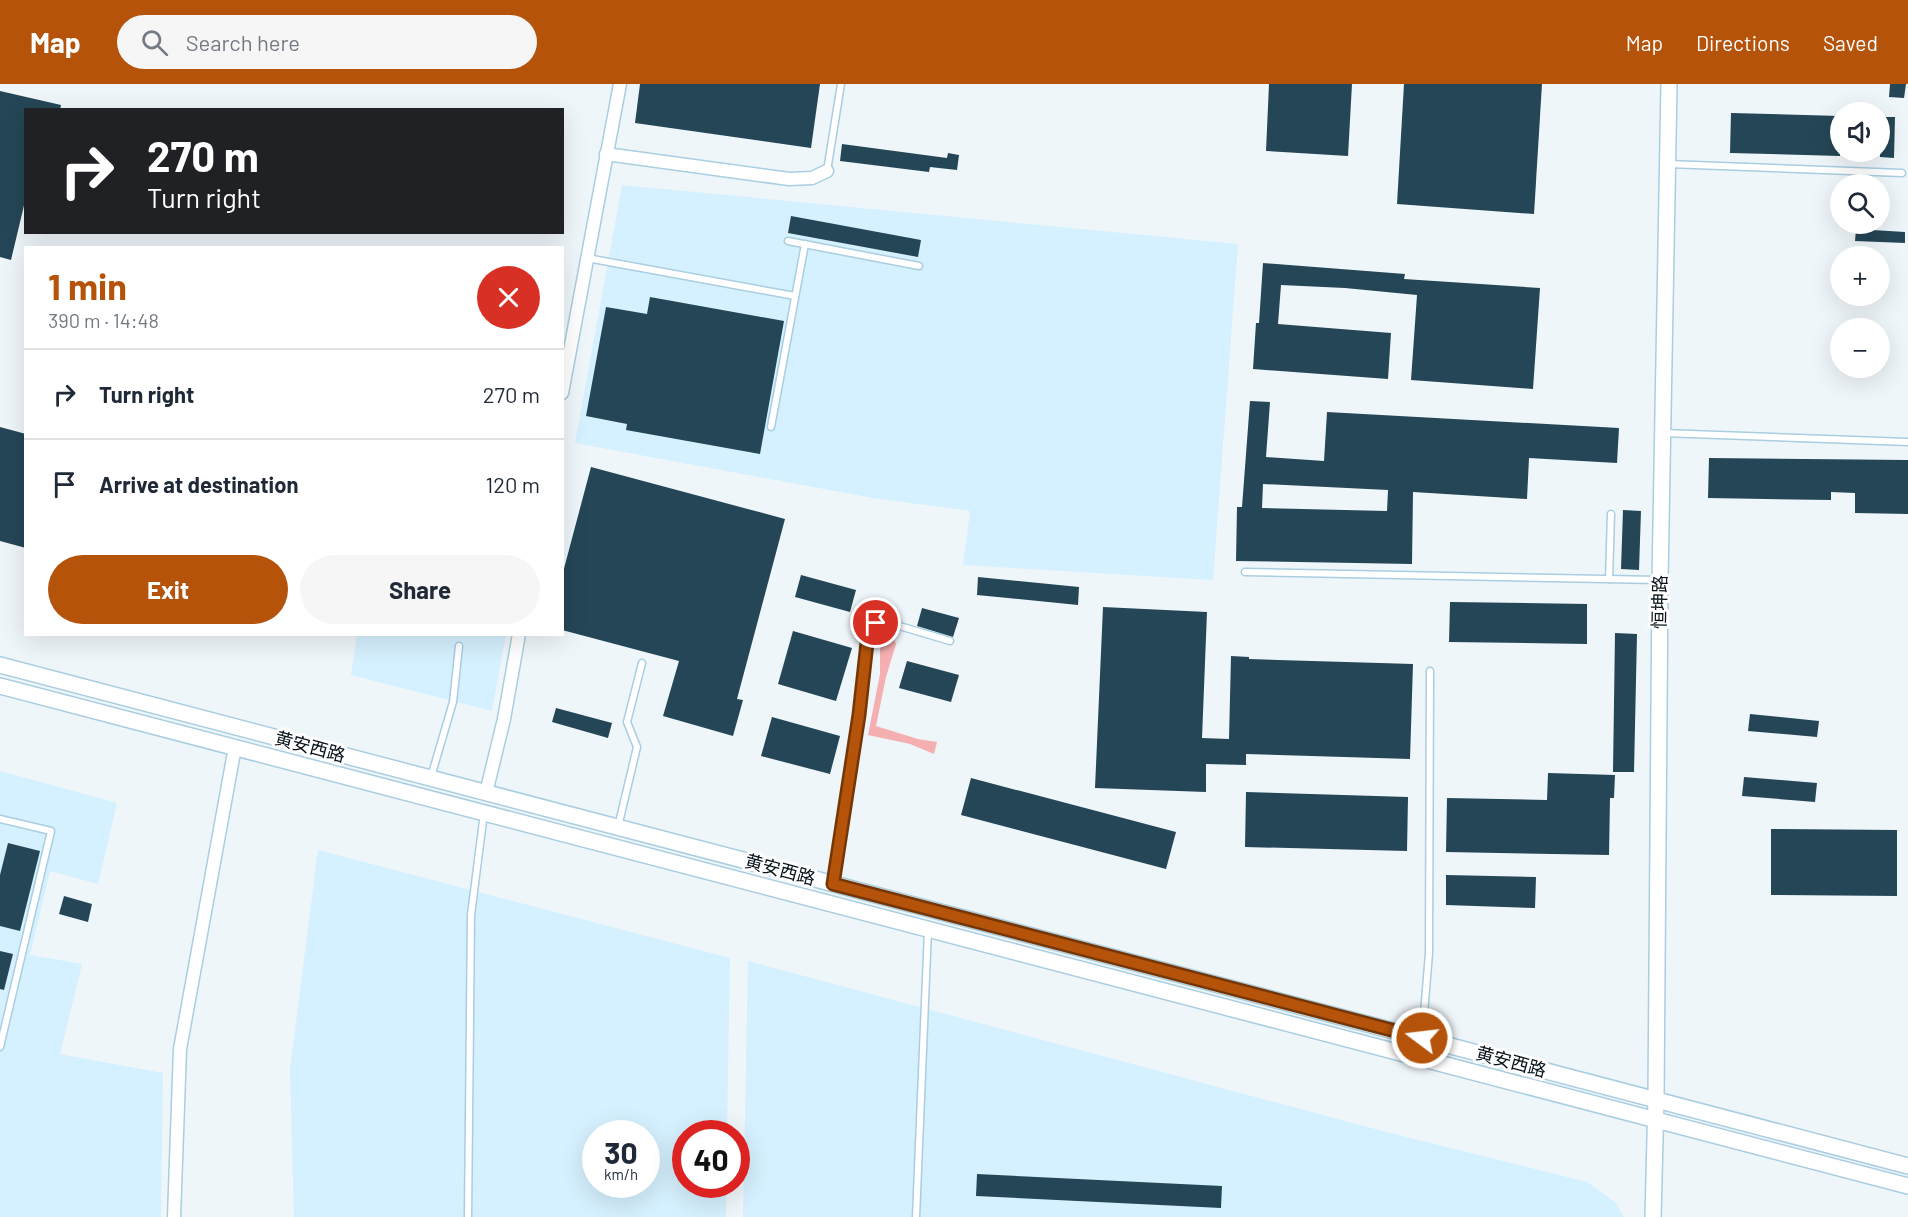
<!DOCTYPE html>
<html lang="en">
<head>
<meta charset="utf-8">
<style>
	body { margin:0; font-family:Barlow,"Noto Sans SC",sans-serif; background:#f6f6f7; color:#1f2937; height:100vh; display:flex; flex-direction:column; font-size:22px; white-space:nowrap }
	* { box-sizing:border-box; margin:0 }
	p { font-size:20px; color:#747a83 }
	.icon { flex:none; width:33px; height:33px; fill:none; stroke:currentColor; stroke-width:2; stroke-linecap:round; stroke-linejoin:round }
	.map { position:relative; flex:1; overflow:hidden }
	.side { position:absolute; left:24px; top:162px; width:540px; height:390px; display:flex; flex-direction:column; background:#fff; border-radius:0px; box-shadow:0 6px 24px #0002 }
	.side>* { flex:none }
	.top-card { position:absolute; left:24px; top:24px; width:540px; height:126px; border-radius:0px; box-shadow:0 6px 24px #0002; background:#202124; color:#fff; overflow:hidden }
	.buttons { position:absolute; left:1830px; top:18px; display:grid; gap:12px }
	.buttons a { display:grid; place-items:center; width:60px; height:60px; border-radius:50%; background:#fff; box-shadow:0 6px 24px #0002; font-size:30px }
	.speed { position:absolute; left:582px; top:1036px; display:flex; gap:12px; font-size:30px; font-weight:700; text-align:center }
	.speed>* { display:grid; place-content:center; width:78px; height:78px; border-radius:50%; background:#fff; box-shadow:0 6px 24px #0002; line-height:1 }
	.speed small { font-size:15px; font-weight:400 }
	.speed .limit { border:9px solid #d22; background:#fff; color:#111 }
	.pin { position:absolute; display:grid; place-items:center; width:51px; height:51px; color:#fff; margin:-26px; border:3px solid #fff; border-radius:50%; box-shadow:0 2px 6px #0007 }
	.me { position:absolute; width:66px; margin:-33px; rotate:285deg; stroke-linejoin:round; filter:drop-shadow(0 0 4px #0008) }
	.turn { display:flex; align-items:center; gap:21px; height:126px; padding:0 24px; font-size:27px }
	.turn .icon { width:78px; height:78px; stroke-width:2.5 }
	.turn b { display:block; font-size:42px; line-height:51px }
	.round { display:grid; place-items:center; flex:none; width:63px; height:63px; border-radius:32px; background:#f6f6f7 }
	.head { display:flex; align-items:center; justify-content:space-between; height:102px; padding:0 24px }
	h1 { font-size:36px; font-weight:700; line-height:45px; color:#b45309 }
	.action { display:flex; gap:12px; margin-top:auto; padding:12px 24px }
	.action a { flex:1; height:69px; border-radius:36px; background:#b45309; color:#fff; font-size:24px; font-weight:700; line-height:69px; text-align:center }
	.action a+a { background:#f6f6f7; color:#1f2937 }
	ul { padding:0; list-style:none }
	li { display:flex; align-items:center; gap:18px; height:90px; padding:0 24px; border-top:2px solid #e0e1e3 }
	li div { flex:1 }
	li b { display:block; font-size:22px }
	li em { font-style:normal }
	header { display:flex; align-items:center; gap:36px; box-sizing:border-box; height:84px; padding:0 30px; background:#b45309; color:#fff }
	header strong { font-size:28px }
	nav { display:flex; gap:33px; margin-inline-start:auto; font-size:21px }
	.search { width:420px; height:54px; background:#f6f6f7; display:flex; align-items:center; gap:15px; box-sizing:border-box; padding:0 21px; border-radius:33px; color:#747a83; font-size:22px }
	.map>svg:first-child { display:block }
</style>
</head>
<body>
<header>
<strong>Map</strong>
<div class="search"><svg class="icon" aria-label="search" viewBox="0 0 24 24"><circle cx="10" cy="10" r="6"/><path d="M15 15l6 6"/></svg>Search here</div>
<nav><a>Map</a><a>Directions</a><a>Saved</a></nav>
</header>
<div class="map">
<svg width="1908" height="1133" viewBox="0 0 1908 1133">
	<rect width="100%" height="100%" fill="#eff6fa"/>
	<!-- built -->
	<g fill="#d5f0fe" fill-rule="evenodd">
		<polygon points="622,101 1238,160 1213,496 963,481 970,427 873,414 575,359"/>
		<polygon points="357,551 506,551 492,627 351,591"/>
		<polygon points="0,687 117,719 98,800 50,787 30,871 82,880 60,970 163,989 161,1133 0,1133"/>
		<path d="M318,766L730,874L727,1050H686V1101H726V1133H294L290,985ZM596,1050H646V1101H596Z"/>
		<polygon points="748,877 1390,1049 1587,1098 1616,1119 1624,1133 743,1133"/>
	</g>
	<!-- water -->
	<polygon fill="#f5afb0" points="889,550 893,552 896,560 886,593 876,642 918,655 937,658 934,670 910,660 868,651 880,590 880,557 884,551"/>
	<!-- building -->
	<g fill="#254656" fill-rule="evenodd">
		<polygon points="640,0 820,0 811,64 635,39"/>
		<polygon points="1269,0 1352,0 1348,72 1266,67"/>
		<polygon points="1404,0 1542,0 1534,130 1397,120"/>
		<polygon points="1890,0 1906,0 1904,14 1889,13"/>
		<polygon points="0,7 61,21 60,26 26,26 26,113 11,176 0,173"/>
		<polygon points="1731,29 1840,32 1840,72 1730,69"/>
		<polygon points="1880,33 1895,33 1894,74 1880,73"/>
		<polygon points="842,60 947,74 948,69 959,71 957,86 930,83 929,88 840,77"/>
		<polygon points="791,132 921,156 918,173 788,149"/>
		<polygon points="1856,145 1905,148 1905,159 1855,157"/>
		<polygon points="1263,179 1405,190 1404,195 1540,204 1533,305 1411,296 1417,211 1345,204 1281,201 1278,240 1391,249 1388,295 1253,285 1256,239 1259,239"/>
		<polygon points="650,213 784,237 760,370 626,346 627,340 586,332 606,223 647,230"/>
		<path d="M1250,317L1270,318L1266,373L1324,377L1327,328L1619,344L1617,379L1529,374L1527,415L1413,408L1412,480L1236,477L1237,423H1242ZM1263,400L1388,406L1387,427L1262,424Z"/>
		<polygon points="0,343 26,350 26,464 0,457"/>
		<polygon points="1709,374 1908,376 1908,430 1855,429 1855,409 1831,408 1831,416 1708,414"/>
		<polygon points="591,383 785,435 737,615 743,616 733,652 663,632 679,577 562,546 562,492"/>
		<polygon points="1623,426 1641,427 1639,486 1621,485"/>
		<polygon points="801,491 856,506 850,528 795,513"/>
		<polygon points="978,493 1079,503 1078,521 977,511"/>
		<polygon points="1450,518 1587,520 1587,560 1449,558"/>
		<polygon points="1103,523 1207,528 1202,654 1229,655 1231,572 1249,573 1249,575 1413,580 1410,675 1246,670 1246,681 1206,680 1206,708 1095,704"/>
		<polygon points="922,524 959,534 953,553 917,542"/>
		<polygon points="793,547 852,564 836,617 778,600"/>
		<polygon points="1615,549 1637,550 1634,688 1613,688"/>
		<polygon points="907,577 959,591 951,618 899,604"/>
		<polygon points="556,624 612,639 608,654 552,638"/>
		<polygon points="1750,630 1819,637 1817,653 1748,647"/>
		<polygon points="772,633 840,652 830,690 761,672"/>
		<polygon points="1548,689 1615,691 1614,714 1610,714 1609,771 1446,768 1447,714 1547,716"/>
		<polygon points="1744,693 1817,699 1815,718 1742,712"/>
		<polygon points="971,694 1176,748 1166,785 961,731"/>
		<polygon points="1246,708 1408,713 1407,767 1245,763"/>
		<polygon points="1771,745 1897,746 1897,812 1771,811"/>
		<polygon points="8,759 40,767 20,847 0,842 0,791"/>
		<polygon points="1446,791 1536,793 1535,824 1446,821"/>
		<polygon points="64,812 92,820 88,838 59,830"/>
		<polygon points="0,867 13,870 4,906 0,905"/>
		<polygon points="977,1090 1222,1102 1221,1124 976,1112"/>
	</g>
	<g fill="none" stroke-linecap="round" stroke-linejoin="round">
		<defs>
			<g id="service">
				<polyline points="1668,80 1902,89"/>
				<polyline points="827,87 841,0"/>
				<polyline points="788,157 919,182"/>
				<polyline points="587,174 795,212"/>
				<polyline points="771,343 805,160"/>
				<polyline points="1663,349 1908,358"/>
				<polyline points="1245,488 1658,496"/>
				<polyline points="1609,495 1611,430"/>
				<polyline points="431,693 453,618 459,562"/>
				<polyline points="0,735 51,747 0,963"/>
				<polyline points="618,743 637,663 627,638 642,579"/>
				<path d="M833,798L859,631L868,550C872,540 876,539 886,538L950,557"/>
				<polyline points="1422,954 1429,869 1430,587"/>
				<polyline points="468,1133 471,831 484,729"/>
				<polyline points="916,1133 928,846"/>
			</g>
			<g id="minor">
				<polyline points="606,70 789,95 812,94 827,87"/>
				<polyline points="562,309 620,0"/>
				<polyline points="486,709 504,635 519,550"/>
				<polyline points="174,1133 180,965 235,663"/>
			</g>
			<g id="tertiary">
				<polyline points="0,581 1908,1082"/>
				<polyline points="0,602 1908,1102"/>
				<polyline points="1653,1133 1656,1015 1660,496 1669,0"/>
			</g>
		</defs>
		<!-- service casing -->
		<use href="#service" stroke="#a9cee1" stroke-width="9"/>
		<!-- minor casing -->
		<use href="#minor" stroke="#a9cee1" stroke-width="15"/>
		<!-- tertiary casing -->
		<use href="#tertiary" stroke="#a9cee1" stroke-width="18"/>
		<!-- service -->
		<use href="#service" stroke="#fff" stroke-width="6"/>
		<!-- minor -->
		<use href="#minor" stroke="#fff" stroke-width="12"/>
		<!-- tertiary -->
		<use href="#tertiary" stroke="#fff" stroke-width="15"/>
	</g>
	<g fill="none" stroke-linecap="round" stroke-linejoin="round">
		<defs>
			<polyline id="route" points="876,539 871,543 868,550 859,631 833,800 1422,954"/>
		</defs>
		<!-- route casing -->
		<use href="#route" stroke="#753606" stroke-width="15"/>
		<!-- route -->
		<use href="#route" stroke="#b45309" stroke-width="10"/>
	</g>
	<g text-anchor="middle" stroke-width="6" stroke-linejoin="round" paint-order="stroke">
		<!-- street labels -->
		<g font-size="18" fill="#051118" stroke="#fff">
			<text transform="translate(1660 518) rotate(-89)" y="6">恒坤路</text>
			<text transform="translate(310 663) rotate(15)" y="6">黄安西路</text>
			<text transform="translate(780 786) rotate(15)" y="6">黄安西路</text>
			<text transform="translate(1511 978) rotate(15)" y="6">黄安西路</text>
		</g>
	</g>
</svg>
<div class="buttons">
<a><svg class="icon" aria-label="sound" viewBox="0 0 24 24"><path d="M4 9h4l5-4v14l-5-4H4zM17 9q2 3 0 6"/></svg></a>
<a><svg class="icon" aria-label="search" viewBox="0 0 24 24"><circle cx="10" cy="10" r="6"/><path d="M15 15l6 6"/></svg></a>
<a>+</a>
<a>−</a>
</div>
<div class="speed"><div>30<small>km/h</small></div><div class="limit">40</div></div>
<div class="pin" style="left:876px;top:539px;background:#d93025"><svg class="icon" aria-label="arrive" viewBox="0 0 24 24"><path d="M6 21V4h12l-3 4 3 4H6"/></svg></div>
<svg class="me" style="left:1422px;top:954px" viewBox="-20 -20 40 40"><circle r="17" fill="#b45309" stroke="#fff" stroke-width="3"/><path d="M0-11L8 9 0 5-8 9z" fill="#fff"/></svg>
<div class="top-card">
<div class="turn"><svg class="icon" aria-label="right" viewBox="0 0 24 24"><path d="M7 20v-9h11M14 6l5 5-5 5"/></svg><div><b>270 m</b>Turn right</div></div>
</div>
<section class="side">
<div class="head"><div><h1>1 min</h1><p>390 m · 14:48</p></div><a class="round" style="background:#d93025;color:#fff"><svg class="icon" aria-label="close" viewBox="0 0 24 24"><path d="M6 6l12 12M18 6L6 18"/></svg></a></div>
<ul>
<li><svg class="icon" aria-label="right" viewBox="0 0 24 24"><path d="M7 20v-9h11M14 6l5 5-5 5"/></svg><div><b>Turn right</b></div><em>270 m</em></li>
<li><svg class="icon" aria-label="arrive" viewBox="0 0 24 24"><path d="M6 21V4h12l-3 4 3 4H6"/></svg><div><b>Arrive at destination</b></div><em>120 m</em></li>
</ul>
<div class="action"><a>Exit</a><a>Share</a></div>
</section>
</div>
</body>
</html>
